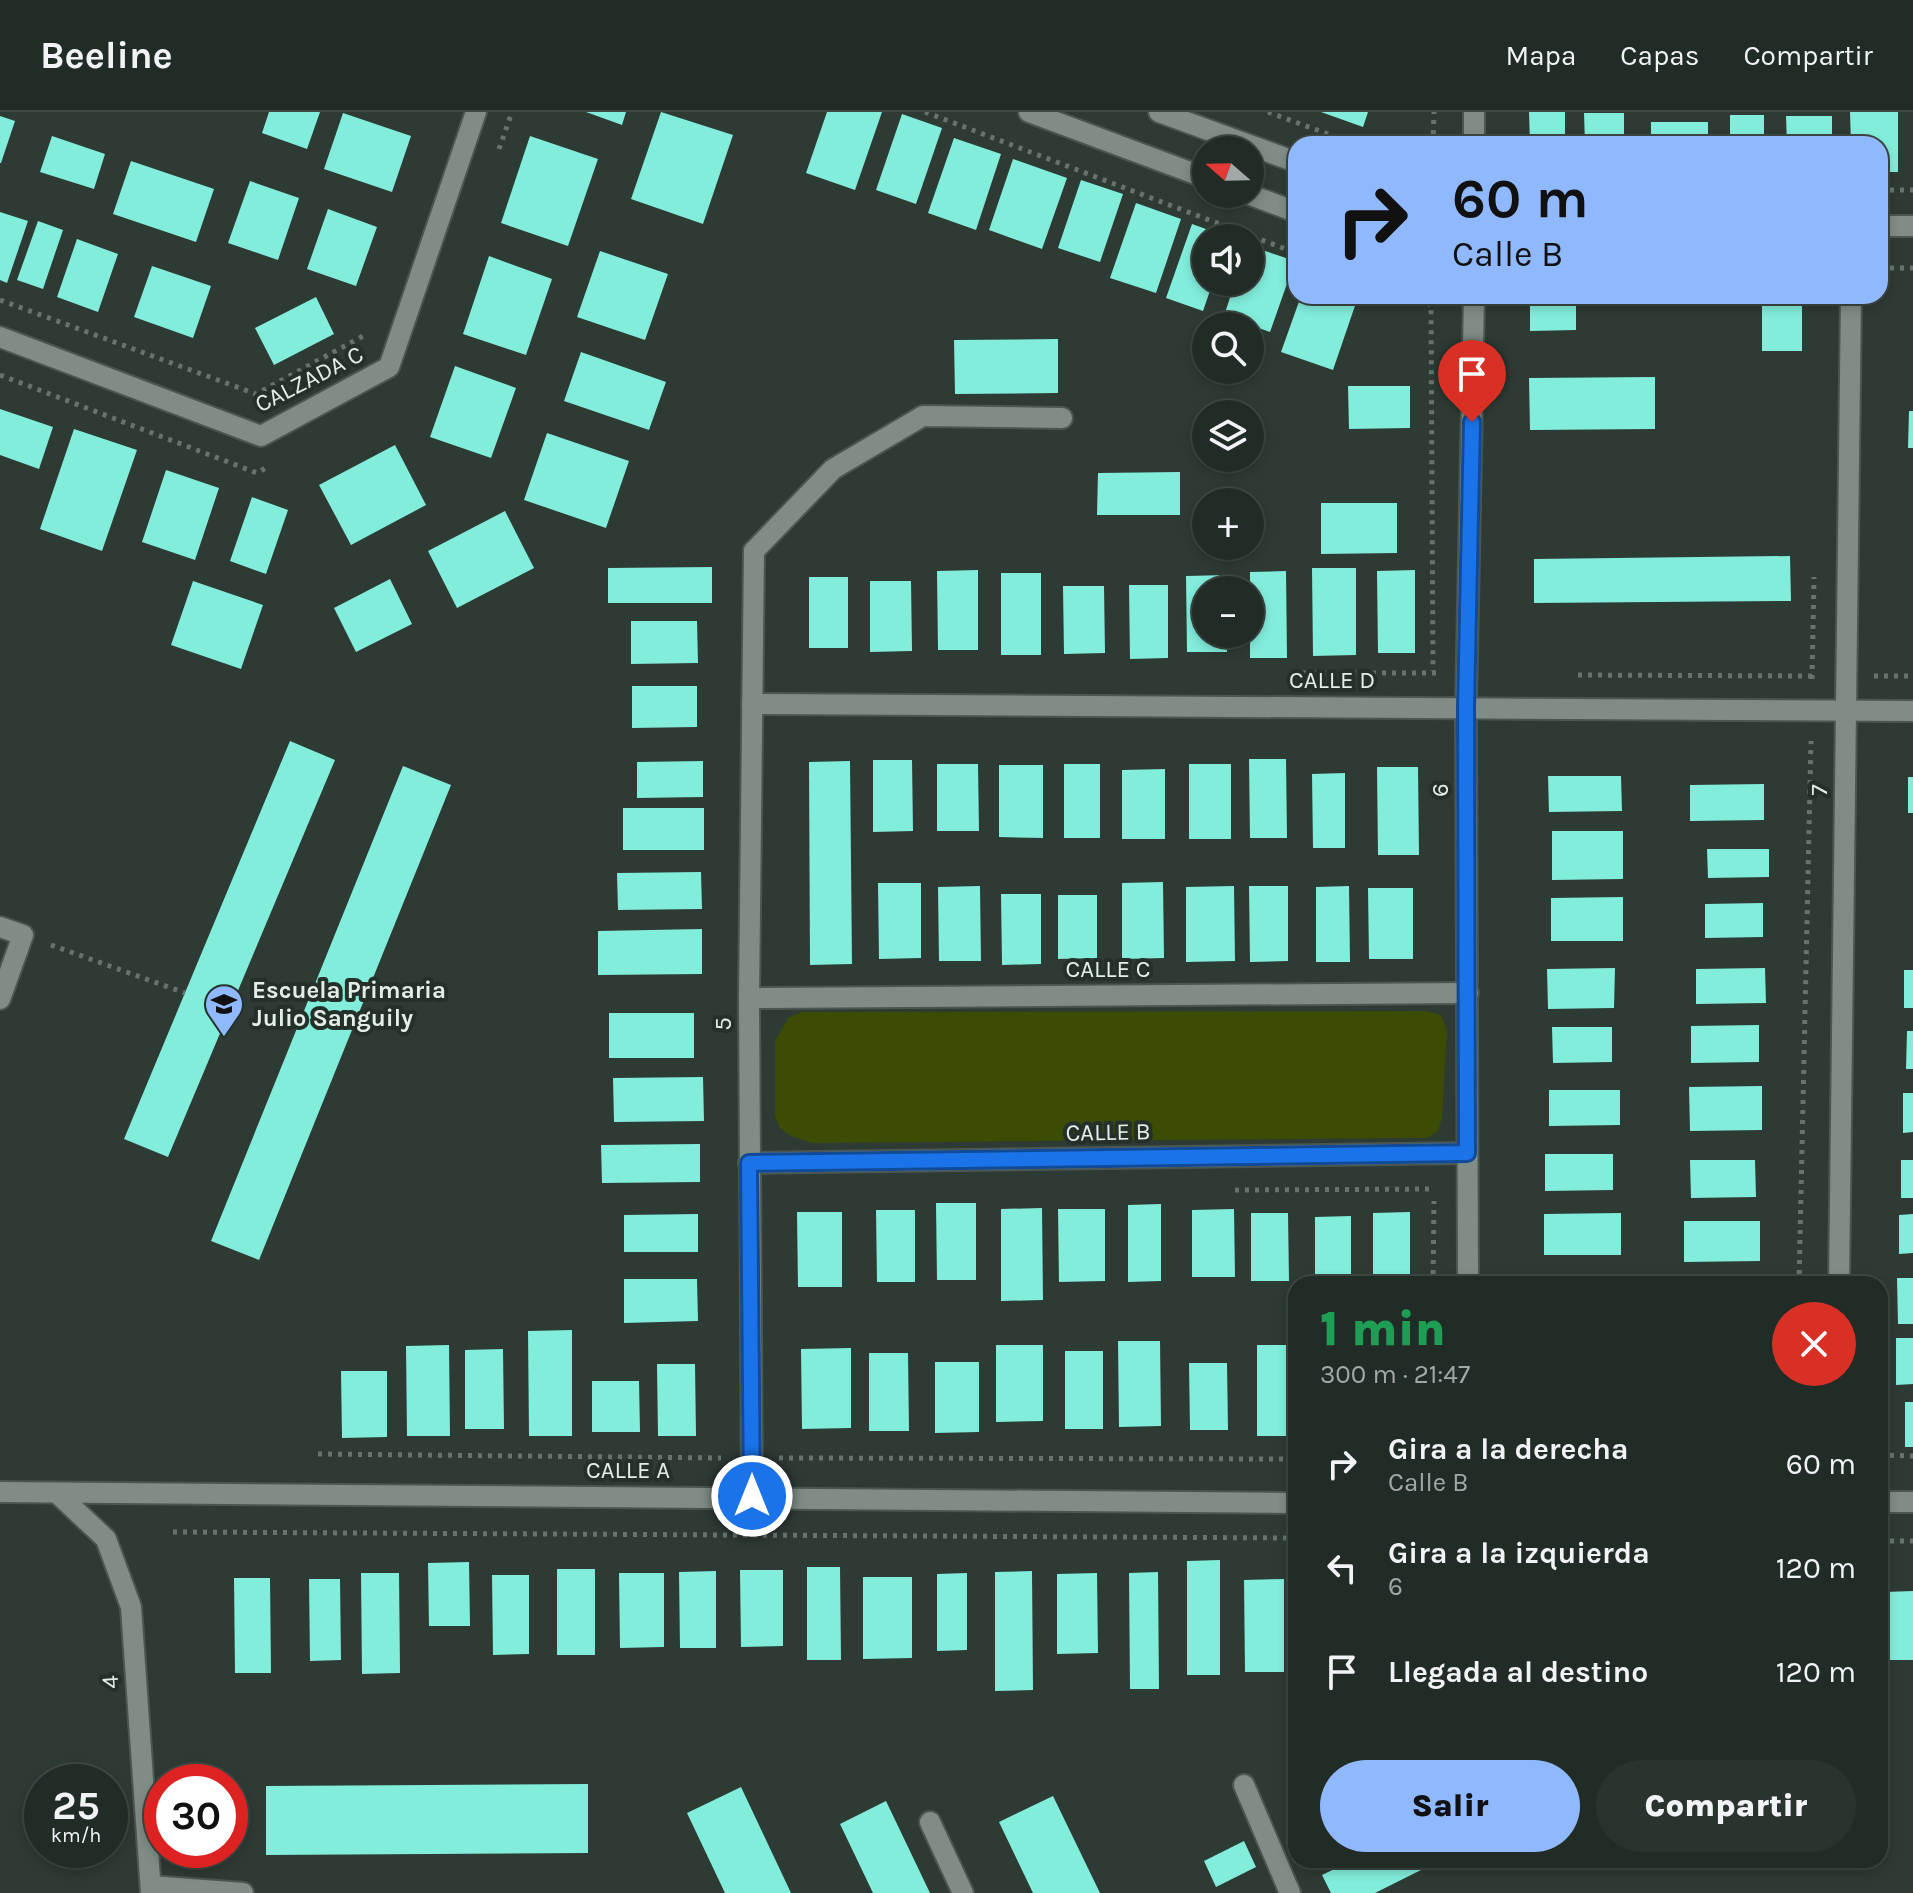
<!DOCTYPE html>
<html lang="es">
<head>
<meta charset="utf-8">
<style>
	body { margin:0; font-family:Karla,sans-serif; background:#2a342f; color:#f1f3f6; height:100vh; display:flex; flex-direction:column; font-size:30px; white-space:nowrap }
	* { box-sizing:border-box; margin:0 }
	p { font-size:26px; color:#a2a7a7 }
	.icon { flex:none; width:44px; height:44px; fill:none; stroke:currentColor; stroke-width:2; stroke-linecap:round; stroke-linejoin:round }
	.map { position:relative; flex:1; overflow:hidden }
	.details { position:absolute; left:1288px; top:1164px; width:600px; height:592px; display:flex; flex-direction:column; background:#222c27; border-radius:24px; box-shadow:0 4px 12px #0003,0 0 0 2px #3f4844 }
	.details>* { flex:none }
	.top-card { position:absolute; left:1288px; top:24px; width:600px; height:168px; border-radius:24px; box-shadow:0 4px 12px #0003,0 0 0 2px #3f4844; background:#90b8fd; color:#111; overflow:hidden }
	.needle { width:52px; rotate:290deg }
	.controls { position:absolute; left:1192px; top:24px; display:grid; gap:16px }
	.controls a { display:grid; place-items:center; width:72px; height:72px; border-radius:50%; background:#222c27; box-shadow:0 4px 12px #0003,0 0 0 2px #3f4844; font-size:40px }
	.speed { position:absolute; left:24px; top:1652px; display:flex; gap:16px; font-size:40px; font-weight:700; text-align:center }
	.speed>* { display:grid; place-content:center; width:104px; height:104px; border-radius:50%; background:#222c27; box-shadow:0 4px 12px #0003,0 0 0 2px #3f4844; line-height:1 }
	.speed small { font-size:20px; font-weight:400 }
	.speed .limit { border:12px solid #d22; background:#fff; color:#111 }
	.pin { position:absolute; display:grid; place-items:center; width:68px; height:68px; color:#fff; margin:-82px -34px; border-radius:50% 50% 50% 0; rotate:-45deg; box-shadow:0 0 8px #0007 }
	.pin .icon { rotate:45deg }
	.me { position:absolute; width:88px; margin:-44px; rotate:0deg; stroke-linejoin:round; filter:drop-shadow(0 0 6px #0008) }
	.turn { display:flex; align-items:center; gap:28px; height:168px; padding:0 32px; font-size:36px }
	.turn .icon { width:104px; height:104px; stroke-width:2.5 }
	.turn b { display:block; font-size:56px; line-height:68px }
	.round { display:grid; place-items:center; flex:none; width:84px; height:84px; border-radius:42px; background:#2a342f }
	.summary { display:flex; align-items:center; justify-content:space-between; height:136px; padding:0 32px }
	h1 { font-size:48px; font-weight:800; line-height:60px; color:#1e9e55 }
	.button { display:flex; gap:16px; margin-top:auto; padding:16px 32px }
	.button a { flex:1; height:92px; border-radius:48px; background:#90b8fd; color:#111; font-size:32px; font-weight:800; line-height:92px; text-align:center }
	.button a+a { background:#2a342f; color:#f1f3f6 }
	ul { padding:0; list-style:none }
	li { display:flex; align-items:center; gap:24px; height:104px; padding:0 32px }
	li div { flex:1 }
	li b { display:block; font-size:30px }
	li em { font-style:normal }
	header { display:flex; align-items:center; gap:48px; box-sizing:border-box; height:112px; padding:0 40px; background:#222c27; border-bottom:2px solid #3f4844 }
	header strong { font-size:38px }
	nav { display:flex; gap:44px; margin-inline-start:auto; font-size:28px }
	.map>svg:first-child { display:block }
</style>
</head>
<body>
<header>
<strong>Beeline</strong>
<nav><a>Mapa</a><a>Capas</a><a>Compartir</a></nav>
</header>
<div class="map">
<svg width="1913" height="1781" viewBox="0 0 1913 1781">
	<rect width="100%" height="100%" fill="#2e3a34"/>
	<!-- green -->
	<polygon fill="#3c4c04" points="1426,899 1441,903 1447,918 1442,1006 1438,1019 1428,1026 812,1031 791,1024 780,1016 775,1004 775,929 788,906 802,900"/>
	<!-- building -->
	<g fill="#82eddb">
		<polygon points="269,0 320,0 307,37 262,21"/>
		<polygon points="586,0 626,0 622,13"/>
		<polygon points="661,0 733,23 703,112 631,87"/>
		<polygon points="827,0 882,0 855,78 806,61"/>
		<polygon points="1321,0 1368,0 1363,15"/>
		<polygon points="1529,0 1565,0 1565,32 1530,32"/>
		<polygon points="1850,0 1898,0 1898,60 1880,60 1880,32 1851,32"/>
		<polygon points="343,1 411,24 392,80 324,57"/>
		<polygon points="1584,1 1624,1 1624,32 1585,32"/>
		<polygon points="902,2 942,16 916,92 876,78"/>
		<rect x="1730" y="3" width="34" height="29"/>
		<polygon points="0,4 15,9 1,51 0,51"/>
		<polygon points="1786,4 1832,4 1832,32 1787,32"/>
		<rect x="1651" y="10" width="57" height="22"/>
		<polygon points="52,24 105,42 94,77 40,60"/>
		<polygon points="530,24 598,47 568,134 501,111"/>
		<polygon points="954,26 1001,42 976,118 928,101"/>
		<polygon points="1013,47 1067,66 1042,137 989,118"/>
		<polygon points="131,49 214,77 196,130 113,102"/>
		<polygon points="1081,68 1123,82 1100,150 1058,136"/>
		<polygon points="250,69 299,86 278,148 228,131"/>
		<polygon points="1136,91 1181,107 1156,181 1110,166"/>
		<polygon points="328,97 377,115 356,174 307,157"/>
		<polygon points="0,100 28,109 7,171 0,168"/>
		<polygon points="38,109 63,118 43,177 17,168"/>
		<polygon points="1192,112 1231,126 1206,126 1206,170 1213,170 1203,199 1166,186"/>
		<polygon points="77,127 118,142 98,200 57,185"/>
		<polygon points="1250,134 1295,149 1270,220 1224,204 1235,170 1250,170"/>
		<polygon points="600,139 668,162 645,228 577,205"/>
		<polygon points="489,144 552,167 526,243 463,222"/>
		<polygon points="152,154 211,174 193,226 134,205"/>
		<polygon points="1301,184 1358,185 1333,258 1281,240"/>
		<polygon points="1576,184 1576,218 1530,219 1530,185"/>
		<rect x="1762" y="184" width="40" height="55"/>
		<polygon points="316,185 334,222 274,253 255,216"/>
		<polygon points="1058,227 1058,281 955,282 954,228"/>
		<polygon points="581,240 666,270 649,318 564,289"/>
		<polygon points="455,254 516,276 491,346 430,325"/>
		<polygon points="1655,265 1655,317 1530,318 1529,266"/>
		<polygon points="1348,274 1410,274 1410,316 1349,317"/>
		<polygon points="0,297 53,315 39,357 0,343"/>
		<polygon points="1909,299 1913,299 1913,336 1908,336"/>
		<polygon points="74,317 137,338 102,439 40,417"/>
		<polygon points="547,321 629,349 606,416 524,388"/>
		<polygon points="395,333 426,393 351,433 319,373"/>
		<polygon points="166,358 219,376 195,448 142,430"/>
		<polygon points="1180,360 1180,403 1097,403 1098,361"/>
		<polygon points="252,385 288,398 266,462 230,449"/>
		<polygon points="1321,391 1397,391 1397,441 1321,442"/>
		<polygon points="505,399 534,456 457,496 428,439"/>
		<polygon points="1790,444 1791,489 1534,491 1534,447"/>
		<polygon points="712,455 712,491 608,491 608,456"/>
		<polygon points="1312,456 1356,456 1356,543 1313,544"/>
		<polygon points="978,458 978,538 938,538 937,459"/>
		<polygon points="1415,458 1415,541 1378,541 1377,459"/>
		<polygon points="1286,459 1287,546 1250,546 1250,460"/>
		<rect x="1001" y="461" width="40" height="82"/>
		<polygon points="1226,463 1226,478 1206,478 1206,522 1227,522 1227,540 1187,540 1186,464"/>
		<rect x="809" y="465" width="39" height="71"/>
		<polygon points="390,467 412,512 356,540 334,496"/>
		<polygon points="193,469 263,493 241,557 171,533"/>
		<polygon points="870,469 911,469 912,539 870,540"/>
		<polygon points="1129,473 1168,473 1168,546 1130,547"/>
		<polygon points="1063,474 1104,474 1105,541 1064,542"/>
		<polygon points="631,509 697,509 698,551 631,552"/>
		<polygon points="632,574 697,574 697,615 632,616"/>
		<polygon points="290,629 335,648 168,1045 124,1027"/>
		<polygon points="1249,647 1286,647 1287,726 1250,726"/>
		<polygon points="873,648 912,648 913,719 873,720"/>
		<polygon points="703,649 703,685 637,686 637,650"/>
		<polygon points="850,649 852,852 810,853 809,650"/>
		<polygon points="937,652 978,652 979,719 937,719"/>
		<rect x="1064" y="652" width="36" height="74"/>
		<rect x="1189" y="652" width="42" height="75"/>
		<polygon points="999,653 1043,653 1043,726 999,725"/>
		<polygon points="403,654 451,673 259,1148 211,1129"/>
		<polygon points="1377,655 1418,655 1419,743 1378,743"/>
		<polygon points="1165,657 1165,727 1122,727 1122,658"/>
		<polygon points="1345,661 1345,736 1313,736 1312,662"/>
		<polygon points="1548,664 1621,664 1622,699 1549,700"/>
		<rect x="1908" y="665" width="5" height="36"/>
		<polygon points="1764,672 1764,708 1690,709 1690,673"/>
		<rect x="623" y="696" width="81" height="42"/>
		<polygon points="1552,719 1623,719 1623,767 1552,768"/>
		<polygon points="1707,737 1769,737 1769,765 1708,766"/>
		<polygon points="701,760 702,797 618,798 617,761"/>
		<polygon points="1163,770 1164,846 1122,847 1122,771"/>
		<polygon points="878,771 921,771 921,846 879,847"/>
		<polygon points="980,774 981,849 939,849 938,775"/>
		<polygon points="1234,774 1235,849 1186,850 1186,775"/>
		<polygon points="1249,774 1288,774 1288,849 1250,850"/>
		<polygon points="1349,774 1350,850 1316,850 1316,775"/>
		<polygon points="1368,776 1413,776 1413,847 1369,847"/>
		<polygon points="1001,782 1041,782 1041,852 1002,853"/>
		<polygon points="1058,783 1097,783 1097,846 1058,847"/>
		<polygon points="1623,785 1623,829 1551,829 1551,786"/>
		<polygon points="1763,791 1763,825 1705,826 1705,792"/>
		<polygon points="702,817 702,862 598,863 598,819"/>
		<polygon points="1615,856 1614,896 1548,897 1547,857"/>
		<polygon points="1765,856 1766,891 1696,892 1696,857"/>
		<rect x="1904" y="858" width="9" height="38"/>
		<rect x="609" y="901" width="85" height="45"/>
		<polygon points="1759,913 1759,950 1691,951 1691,914"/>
		<polygon points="1552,915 1612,915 1612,950 1553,951"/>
		<polygon points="1907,919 1913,919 1913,957 1906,957"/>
		<polygon points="703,965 704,1009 614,1010 613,966"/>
		<polygon points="1762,974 1762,1018 1690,1019 1689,975"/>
		<polygon points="1549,978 1620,978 1620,1013 1549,1014"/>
		<polygon points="1903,981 1913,981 1913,1020 1903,1021"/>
		<polygon points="700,1032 700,1070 602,1071 601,1033"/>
		<polygon points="1545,1042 1613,1042 1613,1078 1545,1079"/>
		<polygon points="1690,1048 1755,1048 1756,1085 1691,1086"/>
		<rect x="1901" y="1048" width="12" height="38"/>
		<polygon points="936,1091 976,1091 976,1168 937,1168"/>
		<polygon points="1161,1092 1161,1169 1128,1170 1128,1093"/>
		<polygon points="1042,1096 1043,1188 1001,1189 1001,1097"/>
		<polygon points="1058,1097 1105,1097 1105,1169 1059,1170"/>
		<polygon points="1234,1097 1235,1165 1192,1165 1192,1098"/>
		<polygon points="876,1098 915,1098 915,1170 877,1170"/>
		<polygon points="797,1100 842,1100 842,1175 798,1175"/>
		<polygon points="1410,1100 1410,1163 1373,1164 1373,1101"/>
		<polygon points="1251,1101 1288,1101 1289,1169 1251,1169"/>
		<polygon points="1621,1101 1621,1143 1544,1143 1544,1102"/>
		<polygon points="698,1102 698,1140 624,1140 624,1103"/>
		<polygon points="1913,1102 1913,1141 1899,1142 1899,1103"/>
		<polygon points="1351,1104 1351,1170 1315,1171 1315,1105"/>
		<polygon points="1684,1109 1760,1109 1760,1149 1684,1150"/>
		<polygon points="1897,1166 1913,1166 1913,1212 1898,1212"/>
		<polygon points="624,1167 697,1167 698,1209 624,1211"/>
		<polygon points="572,1218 572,1324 529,1324 528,1219"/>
		<polygon points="1896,1226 1913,1226 1913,1272 1896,1273"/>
		<polygon points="1118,1229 1160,1229 1161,1314 1119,1315"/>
		<polygon points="449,1233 450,1324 407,1324 406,1234"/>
		<polygon points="996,1233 1043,1233 1043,1309 996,1310"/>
		<rect x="1257" y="1233" width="36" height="91"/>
		<polygon points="851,1236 851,1316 802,1317 801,1237"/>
		<polygon points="503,1237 504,1317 465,1317 465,1238"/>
		<rect x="1065" y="1239" width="38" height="78"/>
		<polygon points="869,1241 908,1241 909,1319 869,1319"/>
		<polygon points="935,1250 979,1250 979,1320 935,1321"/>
		<polygon points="1189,1251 1227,1251 1228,1318 1190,1318"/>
		<polygon points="657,1252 695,1252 696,1324 658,1324"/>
		<polygon points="341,1259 387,1259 387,1325 342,1326"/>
		<polygon points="592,1269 639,1269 640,1320 592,1320"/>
		<rect x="1905" y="1290" width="8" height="45"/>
		<polygon points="1220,1448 1220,1563 1187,1563 1187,1449"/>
		<polygon points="469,1450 470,1514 429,1514 428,1451"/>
		<polygon points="807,1455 840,1455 841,1548 807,1548"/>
		<rect x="557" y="1457" width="38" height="86"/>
		<polygon points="740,1458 783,1458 783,1534 741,1535"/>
		<polygon points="716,1459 716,1536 680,1536 679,1460"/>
		<polygon points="1032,1459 1033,1578 995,1579 995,1460"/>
		<polygon points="1158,1460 1159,1577 1130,1577 1129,1461"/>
		<polygon points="361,1461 399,1461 400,1561 362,1562"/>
		<polygon points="619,1461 664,1461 664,1535 620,1536"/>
		<polygon points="967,1461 967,1538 937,1539 937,1462"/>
		<polygon points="1097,1461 1098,1541 1057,1542 1057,1462"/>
		<polygon points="492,1463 529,1463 529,1542 493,1543"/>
		<polygon points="863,1465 912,1465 912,1546 863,1547"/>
		<polygon points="234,1466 270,1466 271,1561 235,1561"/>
		<polygon points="309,1467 340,1467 341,1548 310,1549"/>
		<polygon points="1284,1467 1284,1560 1245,1560 1244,1468"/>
		<polygon points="1913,1479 1913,1548 1885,1548 1885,1480"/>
		<polygon points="588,1672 588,1741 266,1743 266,1674"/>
		<polygon points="741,1675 791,1781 725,1781 687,1701"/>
		<polygon points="1053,1684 1100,1781 1033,1781 999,1710"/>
		<polygon points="886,1689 930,1781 873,1781 840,1712"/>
		<polygon points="1244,1729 1256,1755 1216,1775 1204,1749"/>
		<rect x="177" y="1738" width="41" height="12"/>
		<polygon points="1353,1748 1426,1748 1429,1754 1375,1781 1331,1781 1322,1763"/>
	</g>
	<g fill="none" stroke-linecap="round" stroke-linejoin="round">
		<defs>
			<polyline id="lane" points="754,439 833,357 923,304 1062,306"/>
			<g id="street">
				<polyline points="1474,32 1474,0"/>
				<polyline points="1880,114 1913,114"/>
				<polyline points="0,225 261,324 389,255 476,0"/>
				<polyline points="752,592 1913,599"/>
				<polyline points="0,815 23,823 0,887"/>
				<polyline points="749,886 1468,881"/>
				<polyline points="749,1051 1467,1041"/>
				<polyline points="1468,1172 1466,596 1474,184"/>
				<polyline points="1839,1172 1851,184"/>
				<polyline points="0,1380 1296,1391"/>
				<polyline points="57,1381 106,1427 131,1495 151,1781"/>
				<polyline points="752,1384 749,886 754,439"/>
				<polyline points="1880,1390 1913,1390"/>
				<polyline points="1244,1673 1290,1781"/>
				<polyline points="930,1710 963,1781"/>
				<polyline points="151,1774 243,1781"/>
			</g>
			<g id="secondary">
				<polyline points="1029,0 1206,66"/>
				<polyline points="1159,0 1296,50"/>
				<polyline points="1248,82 1296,100"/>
			</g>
		</defs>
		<!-- lane casing -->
		<use href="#lane" stroke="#4c5651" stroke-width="24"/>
		<!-- street casing -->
		<use href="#street" stroke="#4c5651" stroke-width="24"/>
		<!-- secondary casing -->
		<use href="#secondary" stroke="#4c5651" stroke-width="24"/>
		<!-- path -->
		<g stroke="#69736e" stroke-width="5" stroke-dasharray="4 6" stroke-linecap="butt">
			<polyline points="925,0 1296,141"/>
			<polyline points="1268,0 1355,32"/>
			<polyline points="1433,32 1434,0"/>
			<polyline points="499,37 512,0"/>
			<polyline points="1880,78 1913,78"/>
			<polyline points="1880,156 1913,156"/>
			<polyline points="1408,184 1431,193 1433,559"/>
			<polyline points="0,188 256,282 365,223"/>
			<polyline points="0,263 257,361 269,354"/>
			<polyline points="1302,561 1436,561"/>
			<polyline points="1578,563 1816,564"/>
			<polyline points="1874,564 1913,564"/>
			<polyline points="1812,567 1814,465"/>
			<polyline points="51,833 185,881"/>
			<polyline points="1235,1078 1434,1077"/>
			<polyline points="1433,1172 1434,1089"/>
			<polyline points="1799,1172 1811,629"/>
			<polyline points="318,1342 721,1346"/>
			<polyline points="1880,1343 1913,1344"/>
			<polyline points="779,1346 1296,1347"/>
			<polyline points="173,1420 1296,1426"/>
			<polyline points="1880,1429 1913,1429"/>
		</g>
		<!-- lane -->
		<use href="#lane" stroke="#7f8d85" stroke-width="20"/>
		<!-- street -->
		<use href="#street" stroke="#7f8d85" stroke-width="20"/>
		<!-- secondary -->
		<use href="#secondary" stroke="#7f8d85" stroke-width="20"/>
	</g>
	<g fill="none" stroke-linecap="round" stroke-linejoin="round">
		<defs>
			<polyline id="route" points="752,1384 749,1051 1467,1041 1466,596 1472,310"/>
		</defs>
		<!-- route casing -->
		<use href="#route" stroke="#114b97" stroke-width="20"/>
		<!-- route -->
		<use href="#route" stroke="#1a73e8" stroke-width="14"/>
	</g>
	<!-- icons -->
	<defs>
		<symbol id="school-pin" viewBox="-11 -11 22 30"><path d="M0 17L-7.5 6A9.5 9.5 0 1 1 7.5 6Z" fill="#90b8fd" stroke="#24302a"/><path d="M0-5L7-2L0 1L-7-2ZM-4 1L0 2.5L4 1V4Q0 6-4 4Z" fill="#111"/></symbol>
	</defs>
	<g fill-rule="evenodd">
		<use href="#school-pin" x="202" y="870" width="44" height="60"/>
	</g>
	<g text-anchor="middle" stroke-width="8" stroke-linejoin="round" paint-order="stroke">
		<!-- street labels -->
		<g font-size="24" fill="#e5ede9" stroke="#24302a">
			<text transform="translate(309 267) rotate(-27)" y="8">CALZADA C</text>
			<text x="1332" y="576">CALLE D</text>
			<text transform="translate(1440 678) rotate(-90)" y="8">6</text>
			<text transform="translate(1819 678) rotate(-89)" y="8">7</text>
			<text x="1108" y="865">CALLE C</text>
			<text transform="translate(723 912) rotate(-90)" y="8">5</text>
			<text transform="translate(1108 1020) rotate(-1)" y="8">CALLE B</text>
			<text x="628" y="1366">CALLE A</text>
			<text transform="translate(110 1570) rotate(-94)" y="8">4</text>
		</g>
		<!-- poi labels -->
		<g font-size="24" font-weight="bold" fill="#e5ede9" stroke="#24302a" text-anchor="start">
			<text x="252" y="886">Escuela Primaria<tspan x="252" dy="28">Julio Sanguily</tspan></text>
		</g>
	</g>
</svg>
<div class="controls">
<a><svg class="needle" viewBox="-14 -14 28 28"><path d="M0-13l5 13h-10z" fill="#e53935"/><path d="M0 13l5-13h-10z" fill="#a2a7a7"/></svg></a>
<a><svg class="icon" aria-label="sound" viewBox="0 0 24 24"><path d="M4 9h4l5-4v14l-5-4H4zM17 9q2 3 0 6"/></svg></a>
<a><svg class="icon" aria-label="search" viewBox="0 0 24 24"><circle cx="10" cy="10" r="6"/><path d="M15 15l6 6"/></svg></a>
<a><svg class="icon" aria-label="layers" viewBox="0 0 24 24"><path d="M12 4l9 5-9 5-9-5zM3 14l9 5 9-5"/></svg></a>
<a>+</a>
<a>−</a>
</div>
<div class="speed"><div>25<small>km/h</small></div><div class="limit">30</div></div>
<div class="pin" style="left:1472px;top:310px;background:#d93025"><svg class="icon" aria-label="arrive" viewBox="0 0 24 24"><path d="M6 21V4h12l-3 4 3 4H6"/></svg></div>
<svg class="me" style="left:752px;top:1384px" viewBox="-20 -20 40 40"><circle r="17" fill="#1a73e8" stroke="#fff" stroke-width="3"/><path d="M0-11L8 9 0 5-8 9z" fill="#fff"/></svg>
<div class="top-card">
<div class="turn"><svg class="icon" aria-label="right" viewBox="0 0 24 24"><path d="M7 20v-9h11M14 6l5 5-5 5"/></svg><div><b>60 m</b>Calle B</div></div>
</div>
<section class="details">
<div class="summary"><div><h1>1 min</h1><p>300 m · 21:47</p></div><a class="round" style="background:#d93025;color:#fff"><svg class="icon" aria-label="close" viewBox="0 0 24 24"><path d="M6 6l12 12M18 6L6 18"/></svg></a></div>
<ul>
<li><svg class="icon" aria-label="right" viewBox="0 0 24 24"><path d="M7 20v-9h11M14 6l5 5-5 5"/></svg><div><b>Gira a la derecha</b><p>Calle B</p></div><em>60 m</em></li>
<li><svg class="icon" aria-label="left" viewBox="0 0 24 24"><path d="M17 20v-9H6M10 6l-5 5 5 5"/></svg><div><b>Gira a la izquierda</b><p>6</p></div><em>120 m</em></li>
<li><svg class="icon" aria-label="arrive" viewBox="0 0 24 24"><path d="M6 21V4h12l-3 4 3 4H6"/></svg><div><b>Llegada al destino</b></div><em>120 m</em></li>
</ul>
<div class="button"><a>Salir</a><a>Compartir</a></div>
</section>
</div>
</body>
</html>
